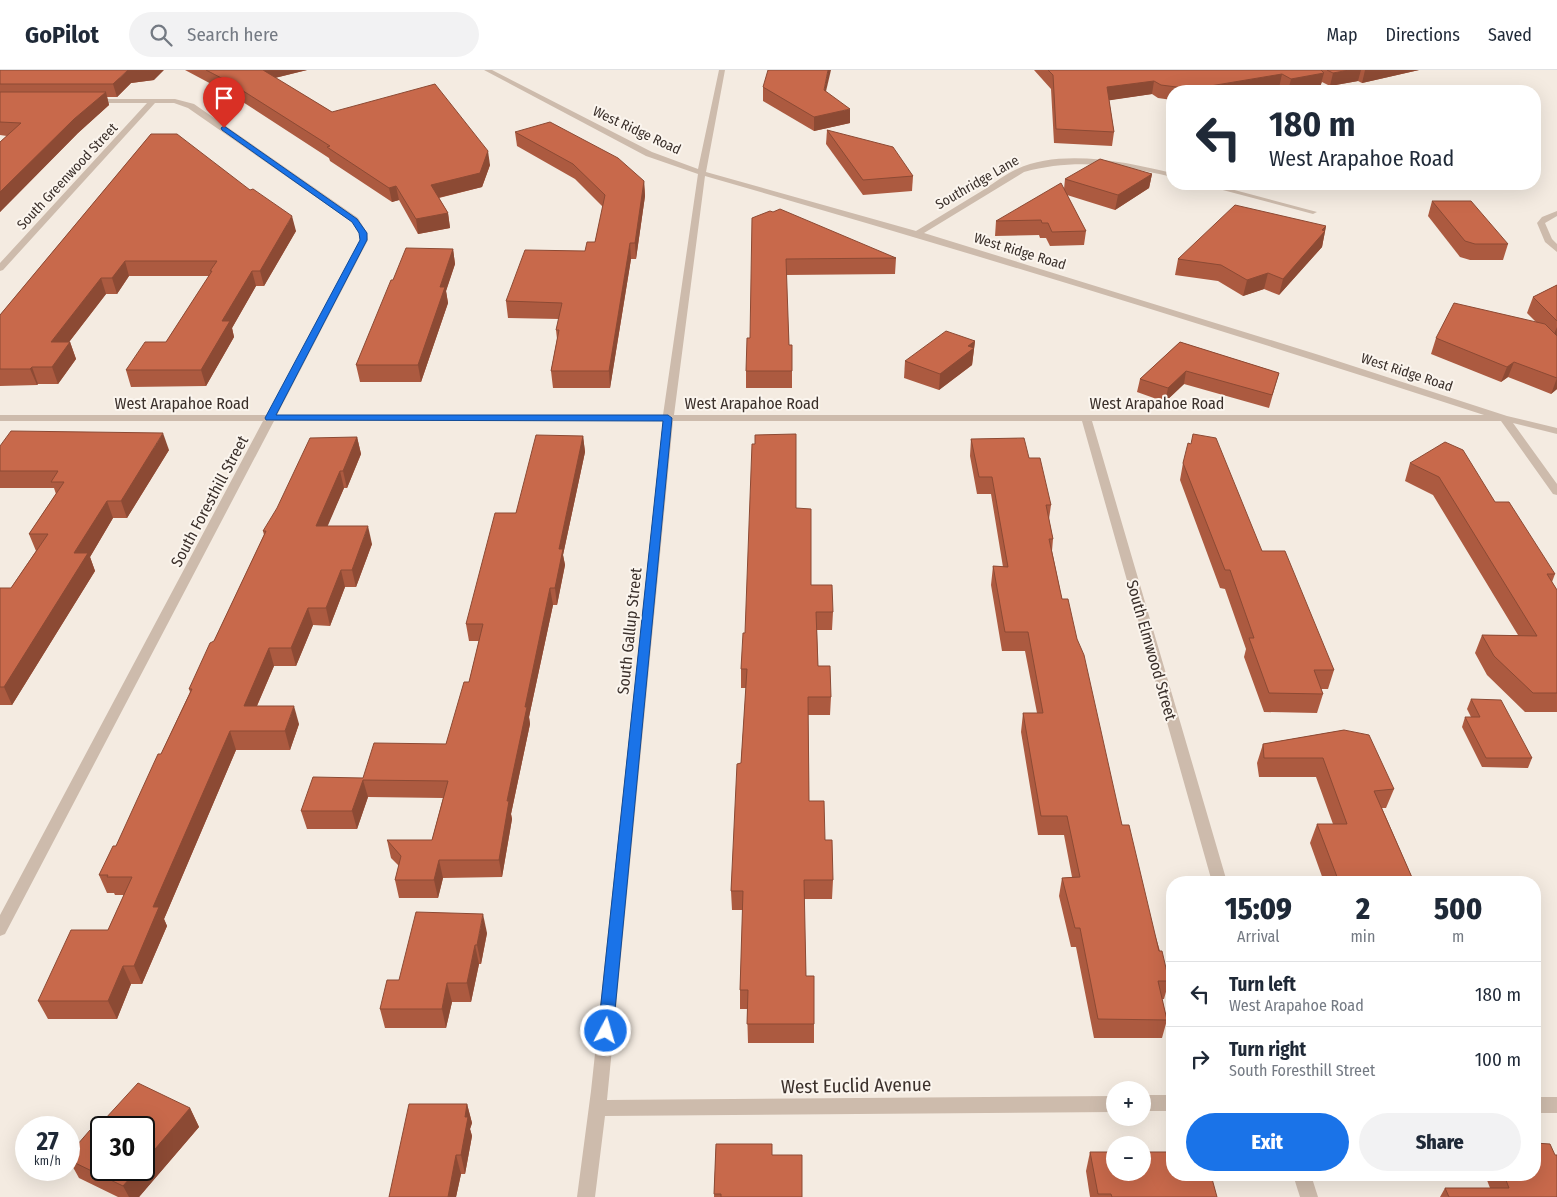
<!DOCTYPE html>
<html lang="en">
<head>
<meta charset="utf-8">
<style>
	body { margin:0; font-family:"Fira Sans Condensed",sans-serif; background:#f2f2f3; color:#1f2937; height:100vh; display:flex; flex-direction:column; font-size:19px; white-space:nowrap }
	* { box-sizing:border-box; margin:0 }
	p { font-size:16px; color:#747a83 }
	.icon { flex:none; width:28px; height:28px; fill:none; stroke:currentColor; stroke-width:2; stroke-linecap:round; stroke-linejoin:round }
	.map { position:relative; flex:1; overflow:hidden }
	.drawer { position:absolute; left:1166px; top:806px; width:375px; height:305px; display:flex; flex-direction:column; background:#fff; border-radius:20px; box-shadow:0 5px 20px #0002 }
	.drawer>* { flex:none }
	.guide { position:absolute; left:1166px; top:15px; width:375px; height:105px; border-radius:20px; box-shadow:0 5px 20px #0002; background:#fff; color:#1f2937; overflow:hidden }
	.fabs { position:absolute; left:1106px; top:1011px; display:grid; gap:10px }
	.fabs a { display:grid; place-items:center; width:45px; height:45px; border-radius:50%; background:#fff; box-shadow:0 5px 20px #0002; font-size:25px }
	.speed { position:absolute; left:15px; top:1046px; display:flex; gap:10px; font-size:25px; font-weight:700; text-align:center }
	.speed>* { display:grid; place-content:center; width:65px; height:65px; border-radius:50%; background:#fff; box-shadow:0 5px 20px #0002; line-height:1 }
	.speed small { font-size:12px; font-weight:400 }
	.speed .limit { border:2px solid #111; border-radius:8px; background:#fff; color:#111 }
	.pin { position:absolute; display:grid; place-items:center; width:42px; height:42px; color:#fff; margin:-51px -21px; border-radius:50% 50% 50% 0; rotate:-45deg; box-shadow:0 0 5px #0007 }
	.pin .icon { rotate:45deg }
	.me { position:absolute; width:55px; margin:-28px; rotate:6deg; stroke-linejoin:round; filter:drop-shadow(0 0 4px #0008) }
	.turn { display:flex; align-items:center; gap:18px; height:105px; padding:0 20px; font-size:22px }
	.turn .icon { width:65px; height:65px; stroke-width:2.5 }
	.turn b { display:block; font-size:35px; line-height:42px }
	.eta { display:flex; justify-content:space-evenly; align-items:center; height:85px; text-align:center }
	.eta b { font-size:30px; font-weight:800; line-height:35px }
	.button { display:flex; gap:10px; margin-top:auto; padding:10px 20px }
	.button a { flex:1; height:58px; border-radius:30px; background:#1a73e8; color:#fff; font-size:20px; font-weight:800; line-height:58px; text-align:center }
	.button a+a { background:#f2f2f3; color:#1f2937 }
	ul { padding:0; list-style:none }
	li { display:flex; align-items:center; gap:15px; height:65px; padding:0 20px; border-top:1px solid #e0e1e3 }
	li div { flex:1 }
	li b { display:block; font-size:19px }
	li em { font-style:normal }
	header { display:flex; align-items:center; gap:30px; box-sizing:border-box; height:70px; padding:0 25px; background:#fff; border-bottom:1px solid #e0e1e3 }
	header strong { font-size:24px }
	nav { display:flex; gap:28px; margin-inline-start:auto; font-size:18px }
	.search { width:350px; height:45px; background:#f2f2f3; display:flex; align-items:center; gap:12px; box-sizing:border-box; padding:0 18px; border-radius:28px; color:#747a83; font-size:19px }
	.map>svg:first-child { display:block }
</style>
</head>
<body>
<header>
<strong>GoPilot</strong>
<div class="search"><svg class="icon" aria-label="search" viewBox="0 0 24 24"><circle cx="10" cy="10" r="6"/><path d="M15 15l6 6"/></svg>Search here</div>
<nav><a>Map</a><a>Directions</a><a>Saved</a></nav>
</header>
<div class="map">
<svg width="1557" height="1127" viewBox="0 0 1557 1127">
	<rect width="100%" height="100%" fill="#f4ebe1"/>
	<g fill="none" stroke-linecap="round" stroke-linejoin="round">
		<!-- minor -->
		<g fill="#cdbbac" fill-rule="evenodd">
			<path d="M484,0H492L652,82L698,99L719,0H725L706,102L916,161C939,147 962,133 985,119C995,112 1006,104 1017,99C1061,78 1128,92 1172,103V107C1122,95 1074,88 1024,102L924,163L1319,285L1507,346L1557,358V364L1513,353L1557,414V425L1553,424L1501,351H1092L1227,812H1212L1082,351H673L607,1030L1115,1026V1042L605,1046L595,1127H577L591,1021L663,351H274L5,864L0,866V845L263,351H0V345H267L360,170L359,163L352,152L188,38L174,33H155L3,200L0,201V193L147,33H92L88,31L92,29H175L194,34L358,148L367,163L368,170L277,345H663L698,104L646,86ZM705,106C966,181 1226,261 1484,345H674Z"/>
			<polygon points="1200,114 1212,114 1317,142 1313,144"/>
			<polygon points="1557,141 1557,146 1545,153 1552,169 1557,174 1557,182 1545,172 1537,153 1542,147"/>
			<rect x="1142" y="1025" width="30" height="16"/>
			<rect x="1535" y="1027" width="22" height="16"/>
			<polygon points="1293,1105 1311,1105 1318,1127 1300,1127"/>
		</g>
	</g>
	<!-- wall -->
	<g fill="#ac5a40">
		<polygon points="0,0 154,10 131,13 117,27 107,27 109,35 78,63 0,142 0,72 7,66 0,65"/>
		<polygon points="185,0 307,0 275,8 332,42 490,95 482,117 439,128 448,143 450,158 418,164 399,130 392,132 330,91 329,88 232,25"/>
		<polygon points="1034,0 1419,0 1362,13 1358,11 1330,16 1322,12 1320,17 1295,21 1286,21 1279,18 1258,21 1172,21 1172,30 1158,28 1152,24 1109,30 1114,62 1112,76 1054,73 1051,19"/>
		<polygon points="763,17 826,22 850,53 814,61 763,31"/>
		<polygon points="827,60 913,106 912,121 863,125 826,74"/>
		<polygon points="515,62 644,111 645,126 636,189 631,189 610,318 553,318 551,301 557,269 556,260 559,249 508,248 506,231 585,181 595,172 603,137 575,109 517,76"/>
		<polygon points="151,64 296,161 264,216 256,216 232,258 234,267 206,316 131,317 126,300 166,272 209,206 129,206 117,224 106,224 69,272 70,272 76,289 58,314 38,314 37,315 0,316 0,245"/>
		<polygon points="1152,104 1149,118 1115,140 1067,125 1086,161 1084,175 1050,176 1046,168 1040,168 1039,165 995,166 996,151 1064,119 1065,109"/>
		<polygon points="1432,131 1508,174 1503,190 1470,190 1460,187 1428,146"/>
		<polygon points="773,142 896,188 895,204 786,205 789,275 792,275 792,318 746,318 746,301 750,268"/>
		<polygon points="1326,156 1322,177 1279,225 1264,219 1243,226 1218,211 1175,205 1178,189"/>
		<polygon points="453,179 455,194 446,221 448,233 421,312 360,312 356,295 393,210"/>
		<polygon points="1557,215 1557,319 1551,324 1508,307 1501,312 1431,284 1436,268 1536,252 1527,243 1533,227"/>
		<polygon points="975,271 972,295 939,320 904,308 905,291"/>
		<polygon points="1180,272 1279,303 1269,338 1184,314 1165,332 1137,322 1140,309"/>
		<polygon points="583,366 585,382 563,485 565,495 557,535 553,535 529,647 530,654 511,744 512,749 502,807 443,808 438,828 399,828 395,810 399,796 391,788 387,770 432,770 443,728 368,727 357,759 307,759 301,741 363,708 446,674 469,612 479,571 469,571 466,554 516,443"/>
		<polygon points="357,367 361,384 347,418 344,418 327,456 372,474 356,517 345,517 330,556 313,555 296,596 274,596 257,636 299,654 290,680 236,680 164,849 167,856 142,914 131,914 117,949 48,949 38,931 108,860 124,825 115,825 114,823 107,823 99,805 116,776 161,684 190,622 189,619 214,571 264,465 263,461"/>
		<polygon points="971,369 1029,388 1051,435 1049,449 1053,469 1052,481 1062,529 1077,569 1122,755 1169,911 1164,929 1162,929 1167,950 1162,968 1094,968 1076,877 1071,877 1059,826 1062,808 1072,807 1064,765 1038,765 1021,662 1023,643 1037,643 1025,581 1002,581 991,515 993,496 1003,497 991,424 977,424 970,386"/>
		<polygon points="1191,374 1262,481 1334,600 1328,619 1321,619 1323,624 1317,643 1264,642 1244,587 1246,579 1225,519 1220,518 1180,410 1183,393"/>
		<polygon points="0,376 169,380 127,448 113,448 90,487 95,501 12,635 0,635 0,518 11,518 36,481 29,464 56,424 54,418 0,418"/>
		<polygon points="1410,393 1495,432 1555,504 1552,512 1557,520 1557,642 1525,642 1487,605 1475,583 1482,565 1518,565 1433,425 1405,411"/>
		<polygon points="811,515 833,542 832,560 817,560 818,596 831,627 830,645 808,645 809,731 825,770 833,810 832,829 804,829 806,906 814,954 814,973 748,973 747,939 740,939 740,920 743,840 732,840 731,821 741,693 746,618 741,618 741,599 745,563"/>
		<polygon points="1471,629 1532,688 1528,698 1482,697 1462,657 1465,647 1471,647 1467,639"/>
		<polygon points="1344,660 1394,719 1386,738 1382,738 1414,812 1324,812 1310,773 1317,754 1333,754 1316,707 1259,707 1257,693 1263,674"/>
		<polygon points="487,863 481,894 479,894 471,932 452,932 446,958 385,958 380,939 399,910"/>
		<polygon points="467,1034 472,1053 470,1059 472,1066 465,1104 461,1104 456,1127 389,1127"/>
		<polygon points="190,1038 199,1057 139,1127 118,1127 79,1108 69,1090 73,1085 71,1082 94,1061"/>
		<polygon points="716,1074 772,1085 802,1127 714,1127"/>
		<polygon points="1090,1082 1217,1127 1090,1127 1086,1101"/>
		<polygon points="1555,1085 1557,1127 1440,1127 1445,1118 1490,1118 1485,1105 1535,1105"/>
	</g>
	<!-- shaded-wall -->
	<g fill="#8c4a34">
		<polygon points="128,0 164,0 154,10 131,13 117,27 113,14"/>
		<polygon points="260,0 307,0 262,11"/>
		<polygon points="828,0 831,0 823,34 824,20"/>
		<polygon points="1349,0 1361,0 1358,11 1330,16 1333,3"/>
		<polygon points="1365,0 1419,0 1362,13"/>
		<polygon points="1324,3 1320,17 1295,21 1288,21 1291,9"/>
		<polygon points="1282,4 1279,18 1258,21 1191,21 1192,19"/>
		<polygon points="1154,11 1152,24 1105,31 1107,17"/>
		<polygon points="106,22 109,35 78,63 0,142 0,122 74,49"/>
		<polygon points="850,39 850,53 814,61 814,47"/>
		<polygon points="488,81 490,95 482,117 433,129 431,115"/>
		<polygon points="1152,104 1149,118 1115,140 1118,125"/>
		<polygon points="644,111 645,126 636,189 635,173"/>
		<polygon points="396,116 399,130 392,132 389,118"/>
		<polygon points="448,143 450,158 418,164 416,149"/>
		<polygon points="292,146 296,161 264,216 260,201"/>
		<polygon points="1326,156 1322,177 1279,225 1283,209"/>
		<polygon points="630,173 631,189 610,318 609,301"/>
		<polygon points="453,179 455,194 446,221 448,233 421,312 418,295 440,217"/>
		<polygon points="125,191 129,206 117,224 112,208"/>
		<polygon points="252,201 256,216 232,258 234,267 206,316 201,300 222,251"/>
		<polygon points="1268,203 1264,219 1243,226 1247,210"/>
		<polygon points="101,208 106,224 56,289 51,272"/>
		<polygon points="1557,257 1557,267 1552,269"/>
		<polygon points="975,271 972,295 939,320 940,304 968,276"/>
		<polygon points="70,272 76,289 58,314 52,297"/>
		<polygon points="1514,292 1508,307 1501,312 1507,297"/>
		<polygon points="32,297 38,314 37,315 30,299"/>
		<polygon points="1186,301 1184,314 1165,332 1168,318"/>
		<polygon points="1557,308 1557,319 1551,324"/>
		<polygon points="163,363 169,380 127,448 121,431"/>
		<polygon points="583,366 585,382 563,485 565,495 557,535 555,518 559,479"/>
		<polygon points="357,367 361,384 347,418 343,401"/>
		<polygon points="340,401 344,418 320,474 316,456"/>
		<polygon points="107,431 113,448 90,487 95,501 12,635 4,617 74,483"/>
		<polygon points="368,456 372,474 356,517 352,500"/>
		<polygon points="341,500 345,517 330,556 326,538"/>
		<polygon points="550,518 553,535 529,647 530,654 511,744 512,749 502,807 499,790 507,731 525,637"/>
		<polygon points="308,538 313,555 296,596 291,578"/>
		<polygon points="269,578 274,596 249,654 244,636"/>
		<polygon points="294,636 299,654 290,680 285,661"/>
		<polygon points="230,661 236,680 164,849 167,856 142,914 134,896 153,837"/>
		<polygon points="363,710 368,727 357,759 352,741"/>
		<polygon points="439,790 443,808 438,828 434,810"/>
		<polygon points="483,844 487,863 481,894 477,875"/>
		<polygon points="475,875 479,894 471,932 467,913"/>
		<polygon points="123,896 131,914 117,949 108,931"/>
		<polygon points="447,913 452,932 446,958 442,939"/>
		<polygon points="467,1034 472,1053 470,1059 472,1066 465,1104 461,1085 465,1047"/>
		<polygon points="190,1038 199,1057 139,1127 129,1127 123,1116 137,1100 144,1100 144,1092"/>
		<polygon points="456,1085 461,1104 456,1127 448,1127"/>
	</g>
	<!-- building -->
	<g fill="#c8694b" stroke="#8c4a34">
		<polygon points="0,0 129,0 128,0 113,14 0,14"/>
		<polygon points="206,0 263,0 332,42 435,14 488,81 480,103 431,115 448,143 416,149 396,116 389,118 327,77 330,76 229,12"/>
		<polygon points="768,0 828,0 824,20 850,39 814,47 763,17"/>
		<polygon points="1048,0 1321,0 1324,3 1291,9 1282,4 1192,19 1161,15 1154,11 1107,17 1114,62 1056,59 1053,5"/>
		<polygon points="1327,0 1349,0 1333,3"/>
		<polygon points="0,22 106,22 74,49 0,122 0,72 21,53 0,52"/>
		<polygon points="550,52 618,88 644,111 635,173 630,173 609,301 551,301 559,260 556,260 562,233 506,231 525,180 585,181 587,172 595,172 605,125 573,94 515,62"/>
		<polygon points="827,60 893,77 913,106 863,110"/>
		<polygon points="151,64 177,64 250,120 253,119 292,146 260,201 252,201 222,251 230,251 201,300 126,300 145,272 166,272 212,201 210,201 217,191 125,191 112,208 101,208 51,272 70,272 52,297 32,297 30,299 0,299 0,245"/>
		<polygon points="1100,89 1152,104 1118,125 1065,109"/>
		<polygon points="1061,113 1086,161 1052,162 1048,153 1042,153 1041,150 996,151"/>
		<polygon points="1432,131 1471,131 1508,174 1475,174 1465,171"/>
		<polygon points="1235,135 1326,156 1322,160 1325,161 1283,209 1268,203 1247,210 1221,195 1178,189"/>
		<polygon points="780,139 896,188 786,189 789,275 792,275 792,301 746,301 747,268 750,268 752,148 770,141 773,142"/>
		<polygon points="406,178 453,179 440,217 445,217 418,295 356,295 391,210 393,210"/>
		<polygon points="1557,215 1557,251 1533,227"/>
		<polygon points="1454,233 1545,254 1557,266 1557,308 1514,292 1507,297 1436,268"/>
		<polygon points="946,261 975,271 968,276 974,278 940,304 905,291"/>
		<polygon points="1180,272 1279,303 1272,325 1186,301 1168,318 1140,309"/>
		<polygon points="11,361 163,363 121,431 107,431 74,483 88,483 4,617 0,617 0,518 11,518 48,464 29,464 64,412 51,412 58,401 0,401 0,376"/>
		<polygon points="796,364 796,438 811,439 811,515 832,515 833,542 816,542 818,596 830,596 831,627 808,627 809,731 824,731 825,770 832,770 833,810 804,810 806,906 814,906 814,954 747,954 748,920 740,920 743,821 731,821 737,694 741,693 747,599 741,599 743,563 745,563 752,374 755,374 755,365"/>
		<polygon points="1193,364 1216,368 1262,481 1285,481 1334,600 1314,600 1323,624 1269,623 1249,568 1254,568 1230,500 1225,500 1183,393 1188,373 1191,374"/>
		<polygon points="536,365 583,366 559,479 563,479 555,518 550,518 525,637 527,637 507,731 509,731 499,790 439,790 434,810 395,810 401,786 387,770 432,770 448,711 363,710 352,741 301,741 313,707 363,708 374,673 446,674 464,612 469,612 483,554 466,554 495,443 516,443"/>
		<polygon points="357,367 343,401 340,401 316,456 368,456 352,500 341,500 326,538 308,538 291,578 269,578 244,636 294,636 285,661 230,661 153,837 159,837 134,896 123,896 108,931 38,931 71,860 108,860 132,807 107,807 108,805 99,805 113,776 116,776 158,684 161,684 192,619 189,619 210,573 214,571 266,461 263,461 277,438 310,368"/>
		<polygon points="1024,368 1029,388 1040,388 1051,435 1046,435 1053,469 1049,469 1062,529 1068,529 1077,569 1084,585 1122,755 1129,755 1159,881 1162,881 1169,911 1158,911 1167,950 1098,949 1080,858 1075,858 1062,808 1080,807 1067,746 1041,746 1023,643 1043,643 1028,562 1005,562 993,496 1008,497 992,407 979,407 971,369"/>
		<polygon points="1445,372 1463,380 1495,432 1509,432 1555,504 1547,504 1557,520 1557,623 1533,623 1494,586 1482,565 1537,566 1439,407 1410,393"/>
		<polygon points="1471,629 1501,630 1532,688 1486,688 1465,647 1480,647"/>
		<polygon points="1344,660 1369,665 1394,719 1374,721 1414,812 1339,812 1317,754 1347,754 1323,688 1264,688 1263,674"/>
		<polygon points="416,842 483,844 477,875 475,875 467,913 447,913 442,939 380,939 387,910 399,910"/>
		<polygon points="138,1013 190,1038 144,1092 144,1058 101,1058 101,1100 137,1100 123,1116 69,1090 74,1083 71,1082 90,1060 94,1061"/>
		<polygon points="409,1034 467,1034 465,1047 468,1047 461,1085 456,1085 448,1127 389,1127"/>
		<polygon points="1535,1073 1550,1074 1555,1085 1557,1085 1557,1127 1449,1127 1445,1118 1509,1118 1504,1105 1535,1105"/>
		<polygon points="716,1074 772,1074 772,1085 802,1085 802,1127 721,1127 721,1124 714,1124"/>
		<polygon points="1090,1082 1115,1082 1115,1102 1142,1102 1142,1082 1172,1082 1172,1105 1211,1105 1217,1127 1112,1127 1111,1124 1098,1124"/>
	</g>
	<!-- route -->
	<polygon fill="#1a73e8" stroke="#114b97" points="224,56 357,149 367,163 367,170 276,345 668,345 672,348 613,961 611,966 606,968 600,966 598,961 663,351 266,350 265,348 360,170 359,163 352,152 222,60 221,58"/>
	<g text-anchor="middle" stroke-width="4" stroke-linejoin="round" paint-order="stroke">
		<!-- far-street labels -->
		<g font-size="14" fill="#3b302b" stroke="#fbf5ee">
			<text transform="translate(637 60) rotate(25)" y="5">West Ridge Road</text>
			<text transform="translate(67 106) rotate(-47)" y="5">South Greenwood Street</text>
			<text transform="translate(977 112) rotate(-30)" y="5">Southridge Lane</text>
			<text transform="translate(1020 181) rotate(17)" y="5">West Ridge Road</text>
			<text transform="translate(1407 302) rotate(18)" y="5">West Ridge Road</text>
		</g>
		<!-- street labels -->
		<g font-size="16" fill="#3b302b" stroke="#fbf5ee">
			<text x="182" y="339">West Arapahoe Road</text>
			<text x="752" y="339">West Arapahoe Road</text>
			<text x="1157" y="339">West Arapahoe Road</text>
			<text transform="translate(209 431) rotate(-62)" y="6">South Foresthill Street</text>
			<text transform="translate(629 561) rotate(-84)" y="6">South Gallup Street</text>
			<text transform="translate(1152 580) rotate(74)" y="6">South Elmwood Street</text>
		</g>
		<!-- near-street labels -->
		<g font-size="19" fill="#3b302b" stroke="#fbf5ee">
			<text transform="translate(856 1015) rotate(-1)" y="7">West Euclid Avenue</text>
		</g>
	</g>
</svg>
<div class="fabs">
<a>+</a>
<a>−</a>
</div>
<div class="speed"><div>27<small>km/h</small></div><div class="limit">30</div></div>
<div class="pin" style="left:224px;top:58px;background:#d93025"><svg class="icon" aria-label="arrive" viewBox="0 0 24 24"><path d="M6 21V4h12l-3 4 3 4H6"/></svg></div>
<svg class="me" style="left:606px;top:961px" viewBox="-20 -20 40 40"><circle r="17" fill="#1a73e8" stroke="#fff" stroke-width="3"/><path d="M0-11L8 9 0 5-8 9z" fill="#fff"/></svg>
<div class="guide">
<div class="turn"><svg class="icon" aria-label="left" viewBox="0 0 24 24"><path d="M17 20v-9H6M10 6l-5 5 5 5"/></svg><div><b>180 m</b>West Arapahoe Road</div></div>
</div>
<section class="drawer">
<div class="eta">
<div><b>15:09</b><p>Arrival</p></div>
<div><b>2</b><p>min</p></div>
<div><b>500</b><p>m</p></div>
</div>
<ul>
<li><svg class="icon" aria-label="left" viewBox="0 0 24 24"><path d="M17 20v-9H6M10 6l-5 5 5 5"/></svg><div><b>Turn left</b><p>West Arapahoe Road</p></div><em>180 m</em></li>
<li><svg class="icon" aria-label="right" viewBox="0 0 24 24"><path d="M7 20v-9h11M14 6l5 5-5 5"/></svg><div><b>Turn right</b><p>South Foresthill Street</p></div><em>100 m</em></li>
</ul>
<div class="button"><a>Exit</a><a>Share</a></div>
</section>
</div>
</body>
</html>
